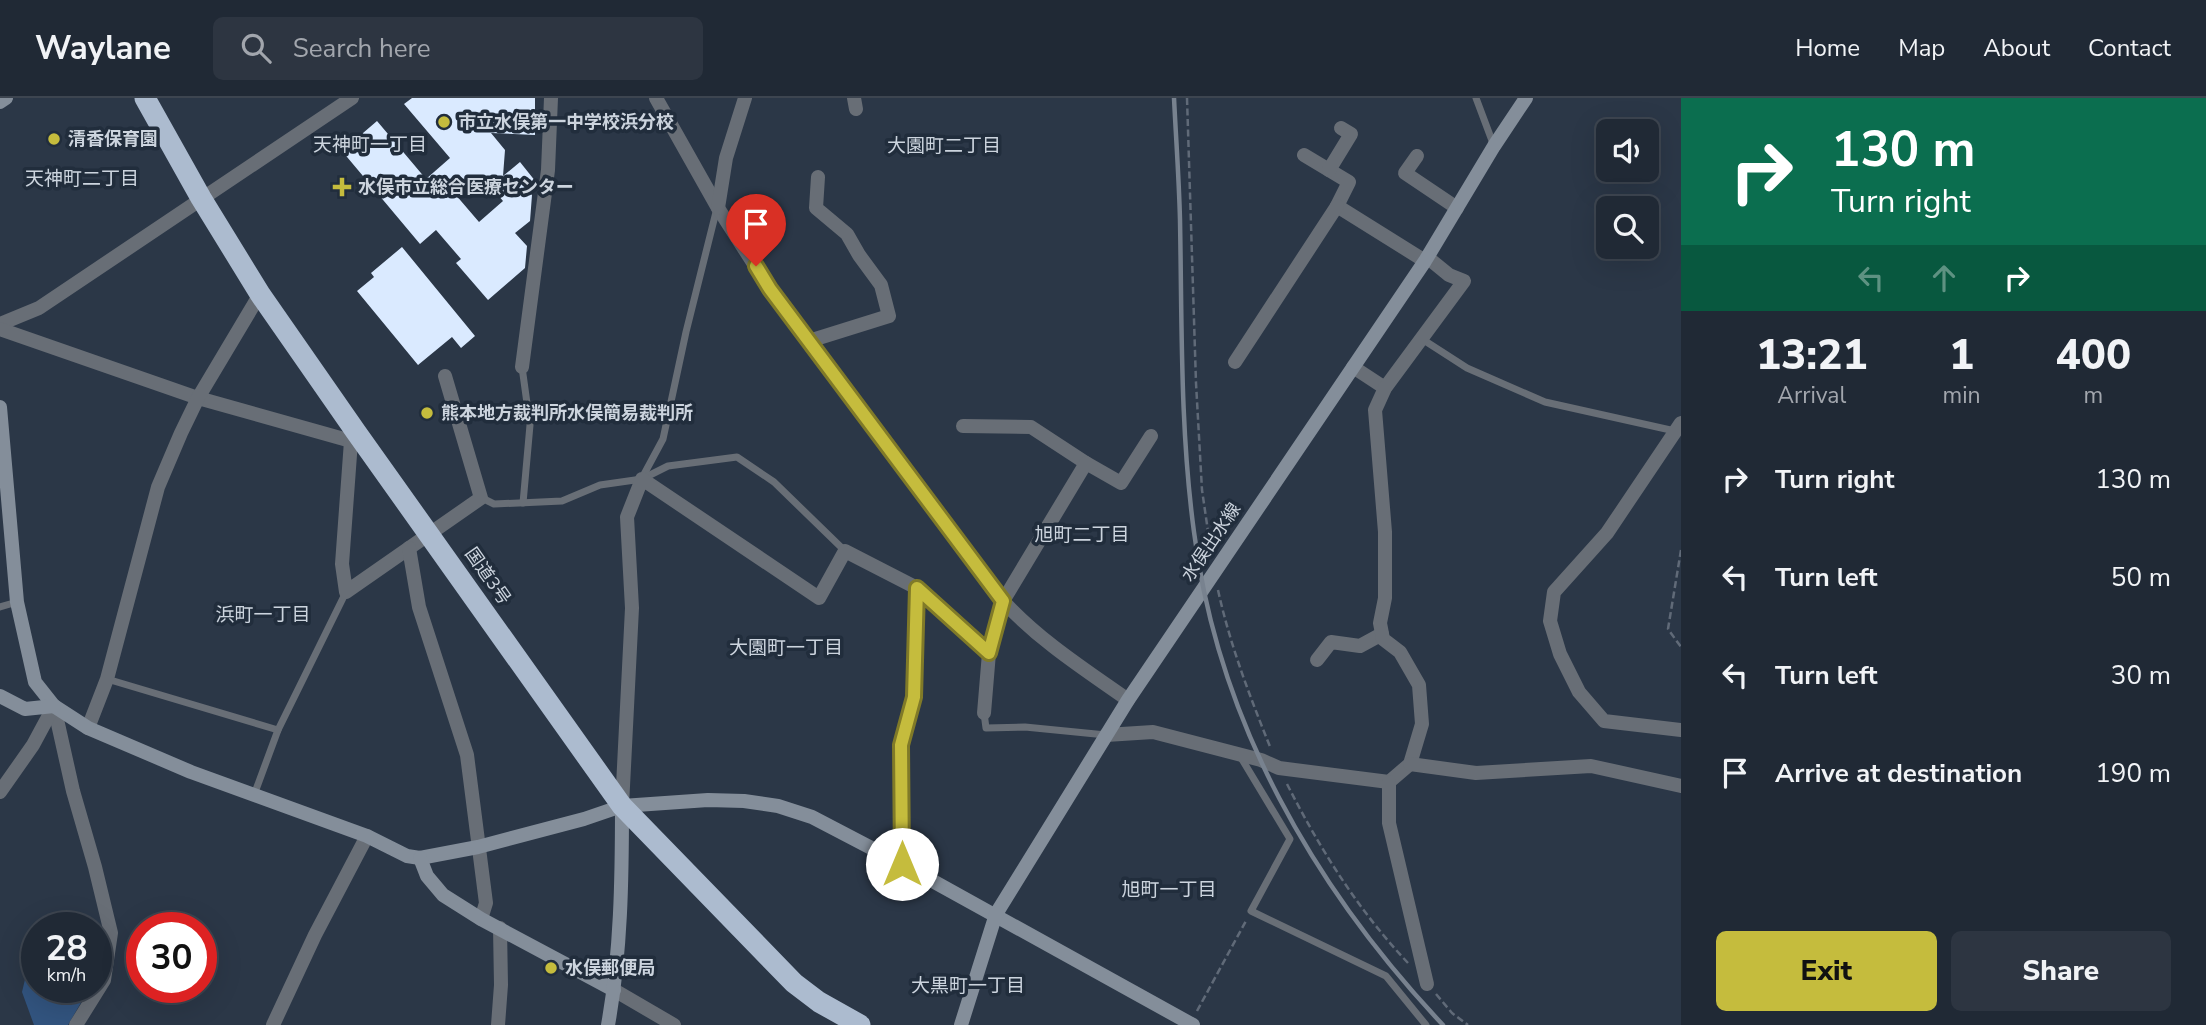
<!DOCTYPE html>
<html lang="en">
<head>
<meta charset="utf-8">
<style>
	body { margin:0; font-family:"Nunito Sans","Noto Sans JP",sans-serif; background:#2d3541; color:#f1f3f6; height:100vh; display:flex; flex-direction:column; font-size:26px; white-space:nowrap }
	* { box-sizing:border-box; margin:0 }
	p { font-size:23px; color:#a2a6ad }
	.icon { flex:none; width:38px; height:38px; fill:none; stroke:currentColor; stroke-width:2; stroke-linecap:round; stroke-linejoin:round }
	.map { position:relative; flex:1; overflow:hidden }
	.panel { display:flex; flex-direction:column; background:#202935; width:525px }
	.panel>* { flex:none }
	.banner { background:#0b6e4f; color:#fff; overflow:hidden }
	.tools { position:absolute; left:1596px; top:21px; display:grid; gap:14px }
	.tools a { display:grid; place-items:center; width:63px; height:63px; border-radius:10px; background:#202935; box-shadow:0 7px 28px #0002,0 0 0 2px #3d4550; font-size:35px }
	.speed { position:absolute; left:21px; top:814px; display:flex; gap:14px; font-size:35px; font-weight:700; text-align:center }
	.speed>* { display:grid; place-content:center; width:91px; height:91px; border-radius:50%; background:#202935; box-shadow:0 7px 28px #0002,0 0 0 2px #3d4550; line-height:1 }
	.speed small { font-size:18px; font-weight:400 }
	.speed .limit { border:10px solid #d22; background:#fff; color:#111 }
	.pin { position:absolute; display:grid; place-items:center; width:60px; height:60px; color:#fff; margin:-72px -30px; border-radius:50% 50% 50% 0; rotate:-45deg; box-shadow:0 0 7px #0007 }
	.pin .icon { rotate:45deg }
	.me { position:absolute; width:77px; margin:-38px; rotate:0deg; stroke-linejoin:round; filter:drop-shadow(0 0 5px #0008) }
	.turn { display:flex; align-items:center; gap:24px; height:147px; padding:0 35px; font-size:32px }
	.turn .icon { width:91px; height:91px; stroke-width:2.5 }
	.turn b { display:block; font-size:49px; line-height:60px }
	.lanes { display:flex; align-items:center; height:66px; padding:0 35px; background:#0003; justify-content:center; gap:35px; direction:ltr }
	.lanes .off { opacity:.35 }
	.eta { display:flex; justify-content:space-evenly; align-items:center; height:119px; text-align:center }
	.eta b { font-size:42px; font-weight:800; line-height:49px }
	.action { display:flex; gap:14px; margin-top:auto; padding:14px 35px }
	.action a { flex:1; height:80px; border-radius:10px; background:#c5bc3d; color:#111; font-size:28px; font-weight:800; line-height:80px; text-align:center }
	.action a+a { background:#2d3541; color:#f1f3f6 }
	ul { padding:0; list-style:none }
	li { display:flex; align-items:center; gap:21px; height:98px; padding:0 35px }
	li div { flex:1 }
	li b { display:block; font-size:26px }
	li em { font-style:normal }
	header { display:flex; align-items:center; gap:42px; box-sizing:border-box; height:98px; padding:0 35px; background:#202935; border-bottom:2px solid #3d4550 }
	header strong { font-size:33px }
	nav { display:flex; gap:38px; margin-inline-start:auto; font-size:24px }
	.search { width:490px; height:63px; background:#2d3541; display:flex; align-items:center; gap:18px; box-sizing:border-box; padding:0 24px; border-radius:10px; color:#a2a6ad; font-size:26px }
	main { display:flex; flex:1; min-height:0 }
	.map>svg:first-child { display:block }
</style>
</head>
<body>
<header>
<strong>Waylane</strong>
<div class="search"><svg class="icon" aria-label="search" viewBox="0 0 24 24"><circle cx="10" cy="10" r="6"/><path d="M15 15l6 6"/></svg>Search here</div>
<nav><a>Home</a><a>Map</a><a>About</a><a>Contact</a></nav>
</header>
<main>
<div class="map">
<svg width="1681" height="927" viewBox="0 0 1681 927">
	<rect width="100%" height="100%" fill="#2b3747"/>
	<!-- green -->
	<polygon fill="#32547f" points="27,873 37,875 37,889 90,889 68,927 34,927 22,894"/>
	<!-- building -->
	<g fill="#daeaff" fill-rule="evenodd">
		<path d="M412,0H535V37L491,35L505,52L503,78L520,64L536,84L527,91L532,97L530,123L515,135L527,148L525,170L488,202L456,165L461,161L436,132L420,146L342,53L377,23L426,81L450,60L404,6ZM474,79L481,88L487,84L503,103L479,124L455,96Z"/>
		<polygon points="402,149 475,238 461,250 452,239 418,267 357,193 374,179 371,175"/>
	</g>
	<g fill="none" stroke-linecap="round" stroke-linejoin="round">
		<!-- path -->
		<g stroke="#606a78" stroke-width="2.5" stroke-dasharray="7 3.5" stroke-linecap="butt">
			<polyline points="1187,0 1196,285 1202,392 1211,454"/>
			<polyline points="1681,452 1668,531 1681,549"/>
			<path d="M1218,492C1230,547 1250,599 1271,651"/>
			<path d="M1287,686C1320,751 1358,812 1408,865"/>
			<polyline points="1436,896 1452,915 1468,927"/>
			<polyline points="1197,913 1247,821"/>
		</g>
		<!-- lane -->
		<g stroke="#686e76" stroke-width="7">
			<polyline points="1476,0 1494,48"/>
			<polyline points="1422,241 1467,270 1545,304 1675,333"/>
			<polyline points="522,269 530,327 523,405"/>
			<polyline points="642,380 663,341 686,234 717,110"/>
			<polyline points="482,400 494,406 562,403 600,387 642,381 668,368 737,359 774,384 845,453"/>
			<polyline points="0,509 17,504"/>
			<polyline points="107,581 278,632"/>
			<polyline points="984,615 986,630 1025,629 1106,637"/>
			<polyline points="1240,658 1290,741 1251,813 1386,878 1426,927"/>
			<polyline points="254,697 278,632 346,494"/>
		</g>
		<!-- street -->
		<g stroke="#686e76" stroke-width="14">
			<path d="M656,0L718,110L770,191L1003,503C1040,543 1084,571 1128,602"/>
			<polyline points="854,0 856,11"/>
			<polyline points="1304,57 1349,84 1337,108 1425,163"/>
			<polyline points="1417,58 1405,75 1457,110"/>
			<polyline points="1329,72 1351,36 1341,30"/>
			<polyline points="718,110 726,60 745,0"/>
			<polyline points="0,226 39,210 352,0"/>
			<polyline points="0,231 198,300 351,343"/>
			<polyline points="809,243 889,218 881,187 859,157 847,136 816,110 818,79"/>
			<polyline points="1235,264 1337,108"/>
			<polyline points="522,269 548,72 551,0"/>
			<polyline points="1353,269 1385,290"/>
			<polyline points="1681,325 1607,435 1554,494 1550,523 1560,556 1579,594 1604,623 1681,632"/>
			<polyline points="963,328 1031,329 1086,365"/>
			<polyline points="356,334 351,343 342,466 346,494 481,400 445,278"/>
			<polyline points="409,450 419,509 467,657 486,805 481,821"/>
			<polyline points="1317,562 1331,544 1360,548 1382,536"/>
			<polyline points="54,608 73,693 95,769 111,835 104,882 76,927"/>
			<polyline points="984,615 989,555"/>
			<polyline points="88,630 107,581 158,389 181,335 198,300 260,196"/>
			<polyline points="1106,637 1153,634 1261,662 1279,670 1389,684 1410,666 1422,626 1419,587 1400,554 1383,541 1380,525 1385,500 1385,434 1375,312 1385,290 1464,183 1449,177 1427,159"/>
			<polyline points="1410,666 1476,675 1591,668 1681,688"/>
			<polyline points="1389,684 1389,725 1427,886"/>
			<polyline points="0,694 33,647 54,608"/>
			<polyline points="622,708 632,510 627,419 642,381 819,500 845,453 917,490 989,555 1003,503 1086,365 1121,385 1151,338"/>
			<polyline points="902,766 901,647 914,599 917,490"/>
			<polyline points="614,892 674,927"/>
			<polyline points="273,927 315,837 367,738"/>
			<polyline points="498,927 501,887 500,830"/>
		</g>
		<!-- secondary -->
		<g stroke="#848e9a" stroke-width="14">
			<polyline points="0,4 6,0"/>
			<polyline points="0,309 17,504 35,584 54,608 88,630 191,674 367,738 407,758 420,760 478,749 584,721 622,708 708,702 744,703 778,708 812,719 902,766 1193,927"/>
			<polyline points="0,598 25,611 54,608"/>
			<polyline points="420,760 427,778 443,797 481,821 614,892"/>
			<path d="M608,927C621,855 622,780 622,708"/>
			<polyline points="961,927 996,816 1128,602 1425,163 1494,48 1526,0"/>
		</g>
		<!-- highway -->
		<polyline stroke="#acbbcf" stroke-width="21" points="145,0 201,100 260,196 356,334 622,708 794,885 819,904 860,927"/>
		<!-- rail -->
		<path stroke="#78828f" stroke-width="4.5" d="M1174,0C1176,41 1179,81 1180,122C1182,226 1180,331 1194,434C1218,623 1314,790 1443,927"/>
	</g>
	<g fill="none" stroke-linecap="round" stroke-linejoin="round">
		<defs>
			<polyline id="route" points="756,168 770,191 1003,503 989,555 917,490 914,599 901,647 902,766"/>
		</defs>
		<!-- route casing -->
		<use href="#route" stroke="#807a28" stroke-width="18"/>
		<!-- route -->
		<use href="#route" stroke="#c5bc3d" stroke-width="12"/>
	</g>
	<!-- markers -->
	<g fill="#c5bc3d" stroke="#212d3c" stroke-width="2.5">
		<circle cx="444" cy="24" r="7"/>
		<circle cx="54" cy="41" r="7"/>
		<path d="M338.5 78.5h7v7h7v7h-7v7h-7v-7h-7v-7h7z"/>
		<circle cx="427" cy="315" r="7"/>
		<circle cx="551" cy="870" r="7"/>
	</g>
	<g text-anchor="middle" stroke-width="7" stroke-linejoin="round" paint-order="stroke">
		<!-- poi labels -->
		<g font-size="18" font-weight="bold" fill="#ccd4de" stroke="#212d3c" text-anchor="start">
			<text x="458" y="30">市立水俣第一中学校浜分校</text>
			<text x="68" y="47">清香保育園</text>
			<text x="358" y="95">水俣市立総合医療センター</text>
			<text x="441" y="321">熊本地方裁判所水俣簡易裁判所</text>
			<text x="565" y="876">水俣郵便局</text>
		</g>
		<!-- street labels -->
		<g font-size="18" fill="#ccd4de" stroke="#212d3c">
			<text transform="translate(1211 444) rotate(-56)" y="6">水俣出水線</text>
			<text transform="translate(488 478) rotate(55)" y="6">国道3号</text>
		</g>
		<!-- neighbourhood labels -->
		<g font-size="19" fill="#ccd4de" stroke="#212d3c">
			<text x="370" y="53">天神町一丁目</text>
			<text x="944" y="54">大園町二丁目</text>
			<text x="82" y="87">天神町二丁目</text>
			<text x="1082" y="443">旭町二丁目</text>
			<text x="263" y="523">浜町一丁目</text>
			<text x="786" y="556">大園町一丁目</text>
			<text x="1169" y="798">旭町一丁目</text>
			<text x="968" y="894">大黒町一丁目</text>
		</g>
	</g>
</svg>
<div class="tools">
<a><svg class="icon" aria-label="sound" viewBox="0 0 24 24"><path d="M4 9h4l5-4v14l-5-4H4zM17 9q2 3 0 6"/></svg></a>
<a><svg class="icon" aria-label="search" viewBox="0 0 24 24"><circle cx="10" cy="10" r="6"/><path d="M15 15l6 6"/></svg></a>
</div>
<div class="speed"><div>28<small>km/h</small></div><div class="limit">30</div></div>
<div class="pin" style="left:756px;top:168px;background:#d93025"><svg class="icon" aria-label="arrive" viewBox="0 0 24 24"><path d="M6 21V4h12l-3 4 3 4H6"/></svg></div>
<svg class="me" style="left:902px;top:766px" viewBox="-20 -20 40 40"><circle r="19" fill="#fff"/><path d="M0-13L10 11 0 6-10 11z" fill="#c5bc3d"/></svg>
</div>
<section class="panel">
<div class="banner">
<div class="turn"><svg class="icon" aria-label="right" viewBox="0 0 24 24"><path d="M7 20v-9h11M14 6l5 5-5 5"/></svg><div><b>130 m</b>Turn right</div></div>
<div class="lanes"><svg class="icon off" aria-label="left" viewBox="0 0 24 24"><path d="M17 20v-9H6M10 6l-5 5 5 5"/></svg><svg class="icon off" aria-label="ahead" viewBox="0 0 24 24"><path d="M12 20V5M6 11l6-6 6 6"/></svg><svg class="icon" aria-label="right" viewBox="0 0 24 24"><path d="M7 20v-9h11M14 6l5 5-5 5"/></svg></div>
</div>
<div class="eta">
<div><b>13:21</b><p>Arrival</p></div>
<div><b>1</b><p>min</p></div>
<div><b>400</b><p>m</p></div>
</div>
<ul>
<li><svg class="icon" aria-label="right" viewBox="0 0 24 24"><path d="M7 20v-9h11M14 6l5 5-5 5"/></svg><div><b>Turn right</b></div><em>130 m</em></li>
<li><svg class="icon" aria-label="left" viewBox="0 0 24 24"><path d="M17 20v-9H6M10 6l-5 5 5 5"/></svg><div><b>Turn left</b></div><em>50 m</em></li>
<li><svg class="icon" aria-label="left" viewBox="0 0 24 24"><path d="M17 20v-9H6M10 6l-5 5 5 5"/></svg><div><b>Turn left</b></div><em>30 m</em></li>
<li><svg class="icon" aria-label="arrive" viewBox="0 0 24 24"><path d="M6 21V4h12l-3 4 3 4H6"/></svg><div><b>Arrive at destination</b></div><em>190 m</em></li>
</ul>
<div class="action"><a>Exit</a><a>Share</a></div>
</section>
</main>
</body>
</html>
